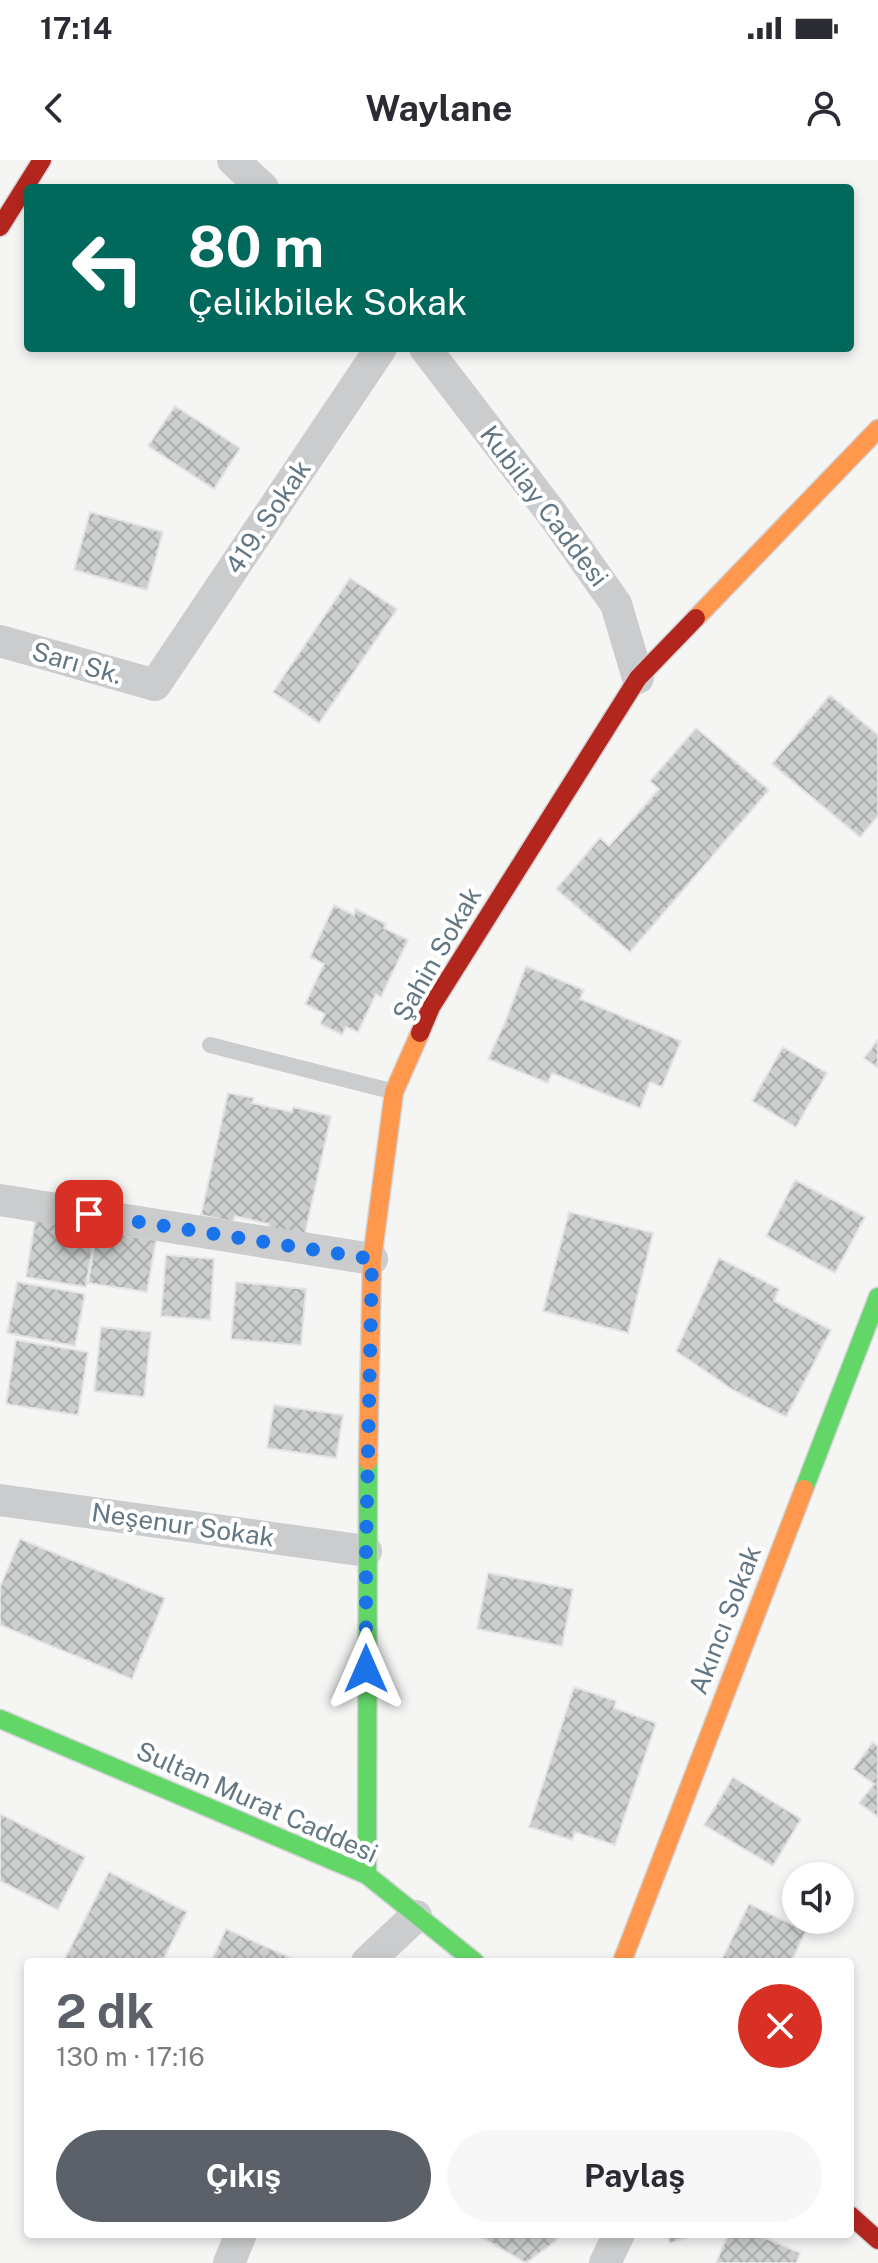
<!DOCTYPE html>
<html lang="tr">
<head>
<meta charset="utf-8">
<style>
	body { margin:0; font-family:"Public Sans",sans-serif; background:#f7f7f7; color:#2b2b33; height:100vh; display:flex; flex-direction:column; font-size:30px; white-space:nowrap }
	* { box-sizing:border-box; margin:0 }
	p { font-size:26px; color:#7c7c81 }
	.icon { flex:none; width:44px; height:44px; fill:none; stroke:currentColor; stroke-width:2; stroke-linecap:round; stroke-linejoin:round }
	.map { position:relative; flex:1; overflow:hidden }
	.sheet { position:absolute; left:24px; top:1798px; width:830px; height:280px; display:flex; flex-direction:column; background:#fff; border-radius:8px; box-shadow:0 4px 12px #0003 }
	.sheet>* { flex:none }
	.guide { position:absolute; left:24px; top:24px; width:830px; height:168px; border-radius:8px; box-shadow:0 4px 12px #0003; background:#00695c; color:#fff; overflow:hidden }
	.controls { position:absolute; left:782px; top:1702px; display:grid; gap:16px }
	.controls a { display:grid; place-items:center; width:72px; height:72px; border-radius:50%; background:#fff; box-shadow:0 4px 12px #0003; font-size:40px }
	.pin { position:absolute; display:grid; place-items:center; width:68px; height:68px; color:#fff; margin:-34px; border-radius:16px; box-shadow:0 4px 12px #0006 }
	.me { position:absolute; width:88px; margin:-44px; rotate:0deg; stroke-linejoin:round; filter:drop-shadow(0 0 6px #0008) }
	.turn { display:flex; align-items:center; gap:28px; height:168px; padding:0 32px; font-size:36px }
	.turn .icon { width:104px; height:104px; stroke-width:2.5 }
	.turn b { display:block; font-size:56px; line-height:68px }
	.round { display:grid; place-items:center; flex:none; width:84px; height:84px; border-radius:42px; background:#f7f7f7 }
	.overview { display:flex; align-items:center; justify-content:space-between; height:136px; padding:0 32px }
	h1 { font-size:48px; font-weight:700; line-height:60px; color:#5c6169 }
	.primary-button { display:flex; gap:16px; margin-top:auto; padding:16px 32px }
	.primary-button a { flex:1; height:92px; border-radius:48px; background:#5c6169; color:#fff; font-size:32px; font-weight:700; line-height:92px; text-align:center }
	.primary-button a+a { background:#f7f7f7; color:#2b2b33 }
	.status { display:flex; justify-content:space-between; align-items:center; height:56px; padding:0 40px; background:#fff; direction:ltr }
	.status svg { height:22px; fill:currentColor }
	header { display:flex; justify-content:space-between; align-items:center; height:104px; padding:0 32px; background:#fff; font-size:36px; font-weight:700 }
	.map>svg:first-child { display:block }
</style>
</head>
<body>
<div class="status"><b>17:14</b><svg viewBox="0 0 49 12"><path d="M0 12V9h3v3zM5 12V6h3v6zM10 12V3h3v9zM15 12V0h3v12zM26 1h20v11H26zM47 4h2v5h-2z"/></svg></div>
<header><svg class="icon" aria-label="back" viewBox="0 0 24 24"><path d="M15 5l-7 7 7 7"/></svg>Waylane<svg class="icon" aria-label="person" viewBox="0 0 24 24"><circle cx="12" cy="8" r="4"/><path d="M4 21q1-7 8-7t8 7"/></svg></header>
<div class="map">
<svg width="878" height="2103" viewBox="0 0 878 2103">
	<defs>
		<pattern id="building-cross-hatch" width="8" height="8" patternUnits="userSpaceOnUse" patternTransform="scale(2)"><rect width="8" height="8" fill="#cdcfcf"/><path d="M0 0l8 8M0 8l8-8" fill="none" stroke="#aaadae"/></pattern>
	</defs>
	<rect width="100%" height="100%" fill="#f5f5f4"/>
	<!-- building -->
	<g fill="url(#building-cross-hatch)" stroke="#e4e4e4" stroke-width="2">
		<polygon points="175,246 240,288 214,329 148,286"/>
		<polygon points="90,352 163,372 147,430 74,410"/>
		<polygon points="350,418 397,449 319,563 273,532"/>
		<polygon points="830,535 878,575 878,656 860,677 772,604"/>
		<polygon points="696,568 769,630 630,792 556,729 600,678 609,686 659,629 650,621"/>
		<polygon points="334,745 354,755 356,749 386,764 384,768 408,780 381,837 376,834 358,872 346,867 342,875 320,864 325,854 305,844 324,804 310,797"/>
		<polygon points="526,806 584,830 580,839 681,881 662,927 650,922 640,948 552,913 548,923 488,899 506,860"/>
		<polygon points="878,880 878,908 864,898"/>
		<polygon points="783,887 827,913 796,967 752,941"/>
		<polygon points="228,933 254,938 252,943 292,952 293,947 331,956 304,1078 268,1070 269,1064 235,1056 233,1062 201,1055"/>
		<polygon points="795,1020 865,1057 835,1113 766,1076"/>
		<polygon points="569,1052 653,1073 628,1173 543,1151"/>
		<polygon points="36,1055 96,1065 86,1127 26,1117"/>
		<polygon points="97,1071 156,1080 147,1132 88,1123"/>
		<polygon points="166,1095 214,1099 210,1160 161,1156"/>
		<polygon points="719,1098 779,1129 774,1141 831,1170 786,1257 733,1230 676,1191"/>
		<polygon points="17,1122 85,1134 75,1186 7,1173"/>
		<polygon points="236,1122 306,1129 301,1185 231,1179"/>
		<polygon points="101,1167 151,1172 144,1237 94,1231"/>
		<polygon points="16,1180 88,1192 78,1255 6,1244"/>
		<polygon points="274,1245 343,1255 336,1298 267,1288"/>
		<polygon points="20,1379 165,1438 132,1519 0,1465 0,1427"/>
		<polygon points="488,1413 573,1429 562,1486 477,1469"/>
		<polygon points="574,1527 616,1541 614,1548 656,1563 615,1685 575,1672 572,1680 529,1667"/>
		<polygon points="873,1582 878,1586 878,1657 859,1643 874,1624 853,1609"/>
		<polygon points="733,1617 801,1659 773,1706 704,1665"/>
		<polygon points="0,1654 85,1697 58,1750 0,1721"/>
		<polygon points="109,1712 187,1752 162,1802 63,1802"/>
		<polygon points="749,1744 806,1771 791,1802 721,1801"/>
		<polygon points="226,1769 300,1802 211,1802"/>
		<polygon points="476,2074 559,2074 556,2081 526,2103"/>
		<polygon points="667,2074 700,2074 670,2083"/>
		<polygon points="728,2074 756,2074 800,2093 796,2103 716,2103"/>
	</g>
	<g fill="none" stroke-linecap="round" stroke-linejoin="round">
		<defs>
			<g id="fast">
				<polyline points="804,1329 878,1137"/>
				<polyline points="0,1559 367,1715 475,1802"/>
				<polyline points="367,1715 368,1301"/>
			</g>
			<g id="slow">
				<polyline points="696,458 878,269"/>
				<polyline points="368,1301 372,1099 394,932 420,873"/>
				<polyline points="622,1802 804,1329"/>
			</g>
			<g id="jam">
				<polyline points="0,67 42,0"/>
				<polyline points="420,873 431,847 638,518 696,458"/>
				<polyline points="850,2055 878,2080"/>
			</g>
		</defs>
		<!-- fast casing -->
		<use href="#fast" stroke="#d2d3d4" stroke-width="21"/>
		<!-- slow casing -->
		<use href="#slow" stroke="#d2d3d4" stroke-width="21"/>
		<!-- jam casing -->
		<use href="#jam" stroke="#d2d3d4" stroke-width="21"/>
		<!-- lane -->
		<polyline stroke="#cacccd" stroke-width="16" points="210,885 391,931"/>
		<!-- street -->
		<g stroke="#cacccd" stroke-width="32">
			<polyline points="233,0 263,28"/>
			<polyline points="425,188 553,355 616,444 638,518"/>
			<polyline points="0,481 155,525 381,188"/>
			<polyline points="0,1040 372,1099"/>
			<polyline points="0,1340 366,1391"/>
			<polyline points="367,1802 416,1756"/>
			<polyline points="229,2103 241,2074"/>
			<polyline points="605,2103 619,2074"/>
		</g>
		<!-- fast -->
		<use href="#fast" stroke="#63d668" stroke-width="18"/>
		<!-- slow -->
		<use href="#slow" stroke="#ff974d" stroke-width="18"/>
		<!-- jam -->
		<use href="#jam" stroke="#b3261e" stroke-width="18"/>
	</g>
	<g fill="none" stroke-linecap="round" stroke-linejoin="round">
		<!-- route -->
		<polyline stroke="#1a73e8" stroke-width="14" stroke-dasharray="0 25.2" points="89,1054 372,1099 366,1391 366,1509"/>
	</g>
	<g text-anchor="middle" stroke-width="8" stroke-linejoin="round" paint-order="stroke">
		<!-- street labels -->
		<g font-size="26" fill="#647784" stroke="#fff">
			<text transform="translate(544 346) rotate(53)" y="9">Kubilay Caddesi</text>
			<text transform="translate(268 357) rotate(-56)" y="9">419. Sokak</text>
			<text transform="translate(77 503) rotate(16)" y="9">Sarı Sk.</text>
			<text transform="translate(437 794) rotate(-60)" y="9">Şahin Sokak</text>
			<text transform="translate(183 1365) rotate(8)" y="9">Neşenur Sokak</text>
			<text transform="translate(725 1460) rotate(-69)" y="9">Akıncı Sokak</text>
			<text transform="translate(257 1642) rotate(24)" y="9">Sultan Murat Caddesi</text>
		</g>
	</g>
</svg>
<div class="controls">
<a><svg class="icon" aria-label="sound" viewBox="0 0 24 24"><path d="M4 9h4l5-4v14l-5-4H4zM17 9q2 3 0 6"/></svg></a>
</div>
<div class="pin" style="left:89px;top:1054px;background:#d93025"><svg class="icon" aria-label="arrive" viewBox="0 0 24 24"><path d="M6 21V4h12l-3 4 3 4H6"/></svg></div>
<svg class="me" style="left:366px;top:1509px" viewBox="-20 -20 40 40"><path d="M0-17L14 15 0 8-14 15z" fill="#1a73e8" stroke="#fff" stroke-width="4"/></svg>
<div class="guide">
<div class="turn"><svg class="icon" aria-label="left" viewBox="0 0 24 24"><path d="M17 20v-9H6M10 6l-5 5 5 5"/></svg><div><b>80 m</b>Çelikbilek Sokak</div></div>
</div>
<section class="sheet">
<div class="overview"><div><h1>2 dk</h1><p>130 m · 17:16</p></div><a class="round" style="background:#d93025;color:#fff"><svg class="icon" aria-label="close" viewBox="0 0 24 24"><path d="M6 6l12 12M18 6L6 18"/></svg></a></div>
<div class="primary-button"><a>Çıkış</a><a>Paylaş</a></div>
</section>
</div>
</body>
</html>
